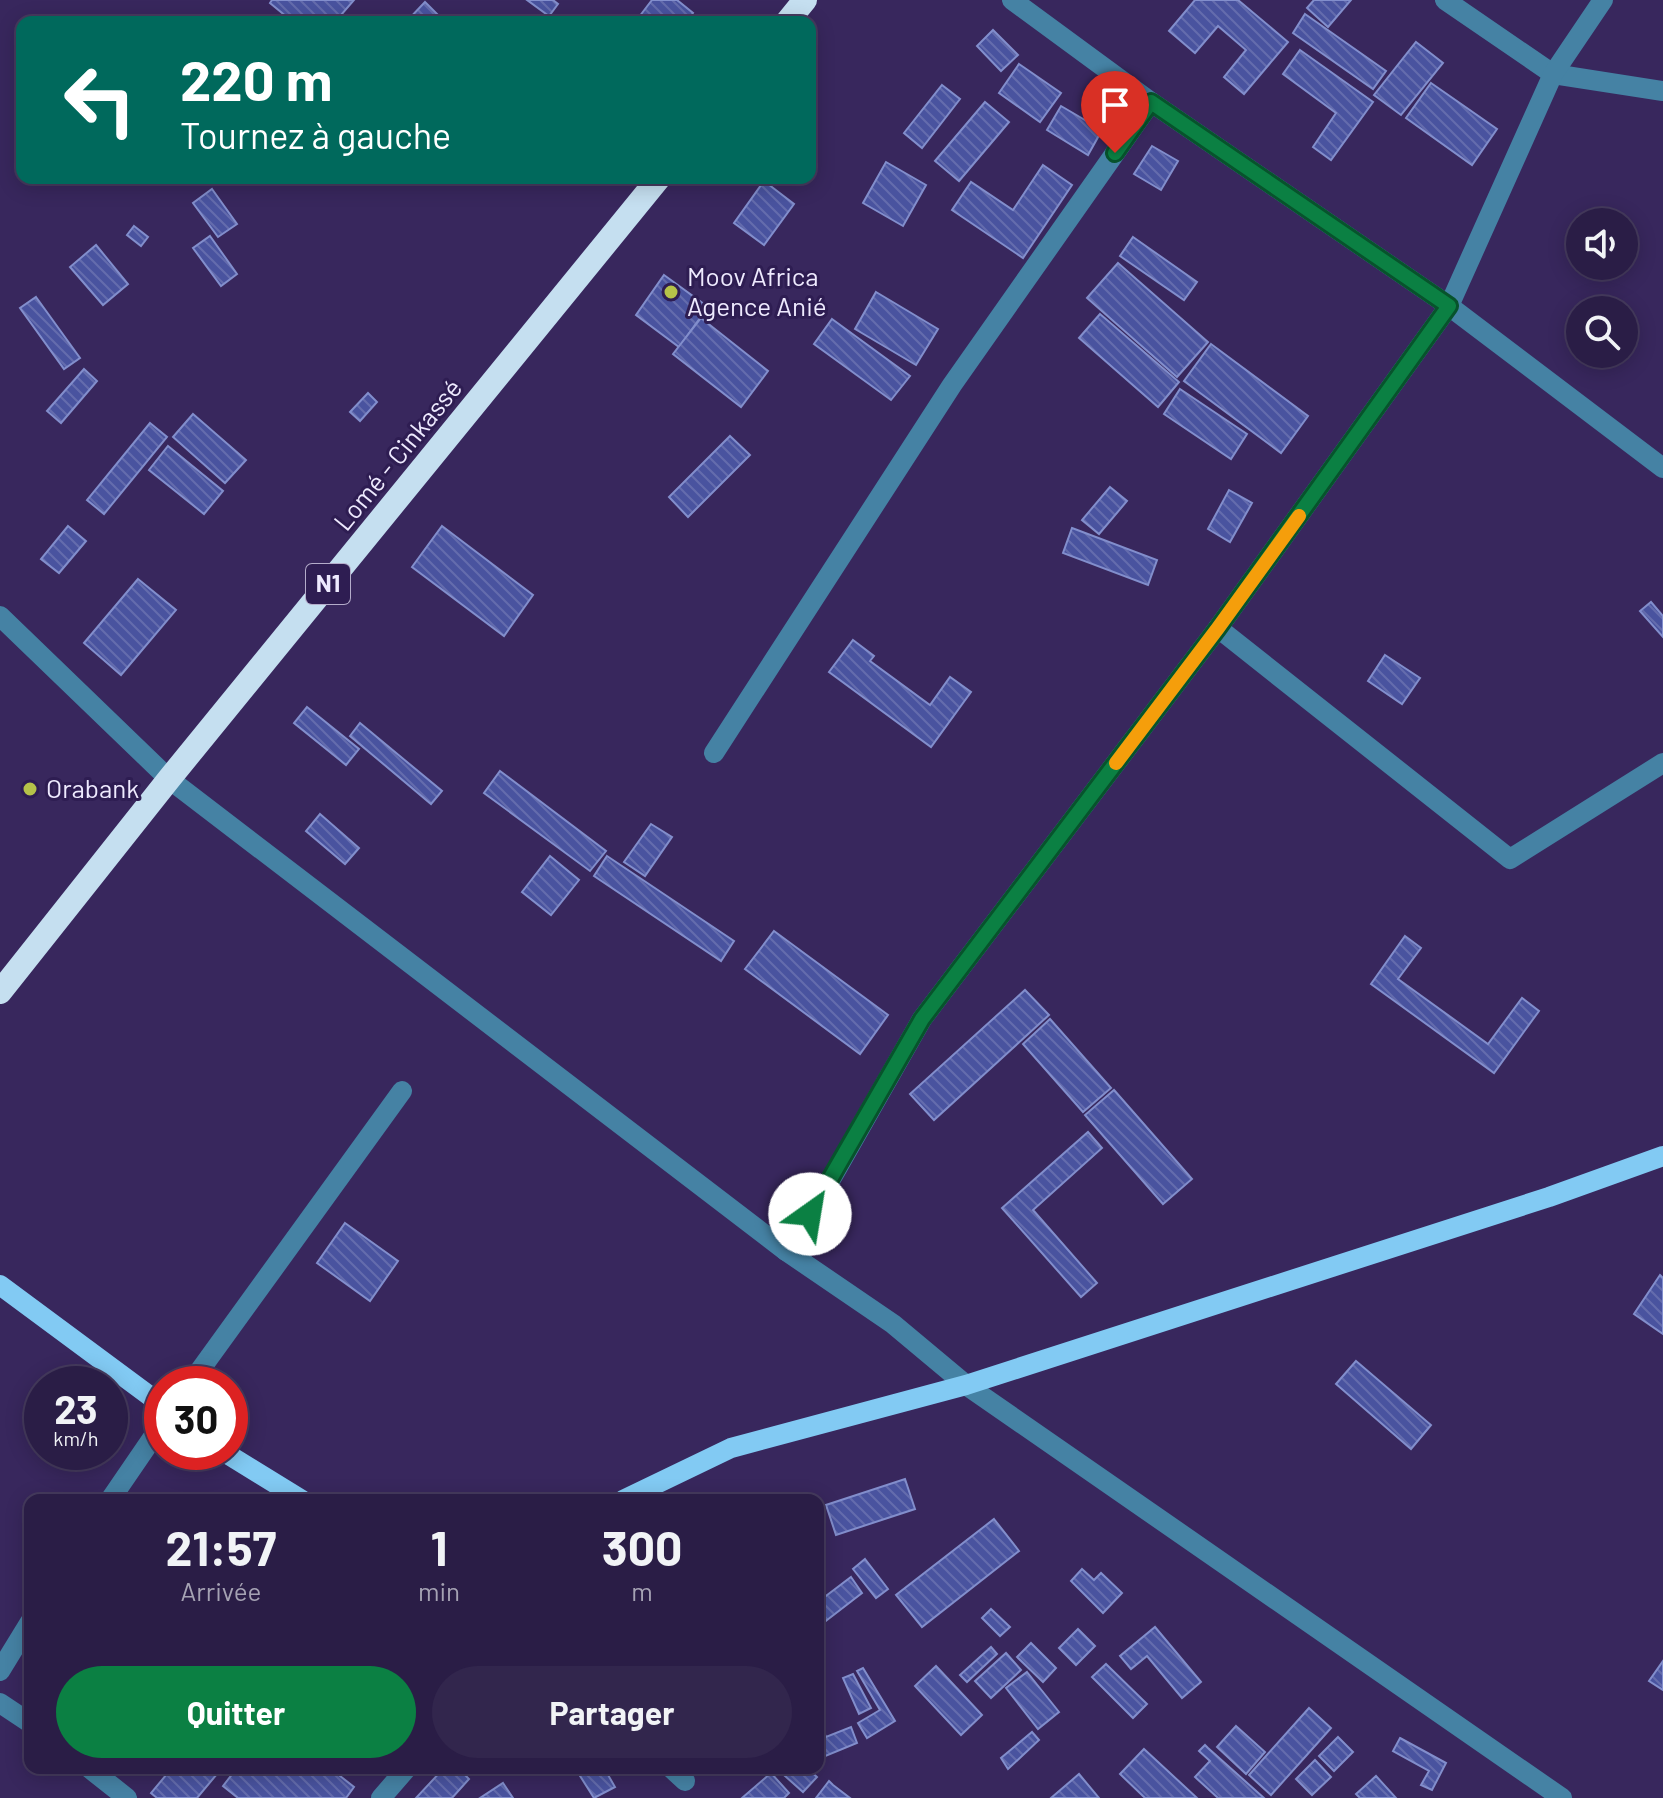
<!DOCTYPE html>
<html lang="fr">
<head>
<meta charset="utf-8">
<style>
	body { margin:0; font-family:Barlow,sans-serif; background:#32264d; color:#f1f3f6; height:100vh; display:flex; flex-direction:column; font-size:30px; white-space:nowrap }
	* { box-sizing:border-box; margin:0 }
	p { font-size:26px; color:#a5a2b3 }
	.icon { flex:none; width:44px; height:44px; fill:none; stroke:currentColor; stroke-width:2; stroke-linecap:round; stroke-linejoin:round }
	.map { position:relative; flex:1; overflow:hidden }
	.side { position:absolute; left:24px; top:1494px; width:800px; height:280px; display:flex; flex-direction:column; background:#2a1d46; border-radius:16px; box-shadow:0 4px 20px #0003,0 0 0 2px #463b5f }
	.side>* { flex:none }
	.hud { position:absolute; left:16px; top:16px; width:800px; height:168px; border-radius:16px; box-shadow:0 4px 20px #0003,0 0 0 2px #463b5f; background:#00695c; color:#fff; overflow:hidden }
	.controls { position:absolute; left:1566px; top:208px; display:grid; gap:16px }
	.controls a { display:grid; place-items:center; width:72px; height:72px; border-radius:50%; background:#2a1d46; box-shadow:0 4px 20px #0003,0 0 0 2px #463b5f; font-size:40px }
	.speed { position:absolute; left:24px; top:1366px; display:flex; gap:16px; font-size:40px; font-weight:700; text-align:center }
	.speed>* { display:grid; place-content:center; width:104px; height:104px; border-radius:50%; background:#2a1d46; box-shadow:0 4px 20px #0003,0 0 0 2px #463b5f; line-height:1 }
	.speed small { font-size:20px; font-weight:400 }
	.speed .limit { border:12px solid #d22; background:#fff; color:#111 }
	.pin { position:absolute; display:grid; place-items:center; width:68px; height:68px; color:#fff; margin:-82px -34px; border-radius:50% 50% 50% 0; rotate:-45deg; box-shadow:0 0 8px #0007 }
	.pin .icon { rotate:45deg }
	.me { position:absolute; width:88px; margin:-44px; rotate:32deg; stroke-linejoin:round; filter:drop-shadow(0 0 6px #0008) }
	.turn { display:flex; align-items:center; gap:28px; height:168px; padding:0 32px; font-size:36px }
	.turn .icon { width:104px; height:104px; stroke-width:2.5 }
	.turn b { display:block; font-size:56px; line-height:68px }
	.eta { display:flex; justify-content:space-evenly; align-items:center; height:136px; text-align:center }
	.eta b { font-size:48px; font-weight:700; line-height:56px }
	.cta { display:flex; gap:16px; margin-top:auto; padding:16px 32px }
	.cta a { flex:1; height:92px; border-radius:48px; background:#0b8043; color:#fff; font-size:32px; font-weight:700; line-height:92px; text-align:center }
	.cta a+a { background:#32264d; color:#f1f3f6 }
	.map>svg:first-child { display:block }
</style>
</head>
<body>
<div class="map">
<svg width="1663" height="1798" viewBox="0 0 1663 1798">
	<defs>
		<pattern id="building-back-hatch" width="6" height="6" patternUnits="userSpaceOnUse" patternTransform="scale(2)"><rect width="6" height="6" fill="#49539f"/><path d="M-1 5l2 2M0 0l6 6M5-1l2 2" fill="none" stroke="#646cad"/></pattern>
	</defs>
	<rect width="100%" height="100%" fill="#38275d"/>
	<!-- building -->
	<g fill="url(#building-back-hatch)" stroke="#828ecc" stroke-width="2">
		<polygon points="272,0 354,0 335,22 293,22 270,3"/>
		<polygon points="527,0 553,0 558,4 549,16"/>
		<polygon points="652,0 677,0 693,13 686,22 645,22 639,17"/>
		<polygon points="1195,0 1238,0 1288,42 1244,94 1224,77 1246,50 1218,26 1195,53 1169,31"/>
		<polygon points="1314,0 1351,0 1328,27 1307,8"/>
		<polygon points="425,2 445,22 406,22"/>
		<polygon points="1305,14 1386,71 1373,89 1293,33"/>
		<polygon points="993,30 1018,55 1001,71 977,46"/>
		<polygon points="1416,42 1443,63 1401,115 1374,95"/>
		<polygon points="1300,50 1373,102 1331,160 1313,147 1336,113 1283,74"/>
		<polygon points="1019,64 1061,93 1040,122 999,93"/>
		<polygon points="1431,83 1497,129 1472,165 1406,118"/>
		<polygon points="1100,84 1117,95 1102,120 1084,109"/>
		<polygon points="942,85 960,99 922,148 904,133"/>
		<polygon points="985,102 1009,122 959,181 935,161"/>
		<polygon points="1061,106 1102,130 1088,155 1047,130"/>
		<polygon points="1152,146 1178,161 1161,190 1134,174"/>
		<polygon points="886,162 926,185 903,226 863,203"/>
		<polygon points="1043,165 1072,185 1023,258 952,210 971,182 1013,210"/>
		<polygon points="764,181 794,204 764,245 734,223"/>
		<polygon points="212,189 237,224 218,237 193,203"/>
		<polygon points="134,226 148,237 141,246 127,235"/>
		<polygon points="210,236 237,274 221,286 193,248"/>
		<polygon points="1133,237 1197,282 1184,300 1120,256"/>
		<polygon points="96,245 128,284 103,305 70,267"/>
		<polygon points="1118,263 1208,342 1177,377 1087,298"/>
		<polygon points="664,275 708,307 679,347 636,315"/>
		<polygon points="876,292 938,329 916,365 855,329"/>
		<polygon points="36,297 80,358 64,369 20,308"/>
		<polygon points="1100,314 1179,382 1158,407 1079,338"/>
		<polygon points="701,318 768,371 741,407 673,354"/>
		<polygon points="832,319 910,376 891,400 814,344"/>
		<polygon points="1211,344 1308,416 1281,453 1184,381"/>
		<polygon points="84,369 97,381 61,423 47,411"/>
		<polygon points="1180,389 1247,434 1231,459 1164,414"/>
		<polygon points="368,393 377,402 360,421 350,412"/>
		<polygon points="193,414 246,460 225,483 173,437"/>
		<polygon points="150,423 167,437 104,514 87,500"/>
		<polygon points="730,436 750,455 688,517 669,497"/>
		<polygon points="168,446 223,491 204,514 149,470"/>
		<polygon points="1110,487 1127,501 1099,534 1082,520"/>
		<polygon points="1229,490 1252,503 1230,542 1208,529"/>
		<polygon points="68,526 86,541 59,573 41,559"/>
		<polygon points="442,526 533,595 504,636 412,567"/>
		<polygon points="1072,528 1157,560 1148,585 1063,553"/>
		<polygon points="138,579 176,610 121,675 84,643"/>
		<polygon points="1651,602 1663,616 1663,637 1640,611"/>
		<polygon points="853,640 874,656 870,661 930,705 950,677 971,692 931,747 829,672"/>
		<polygon points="1385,655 1420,678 1402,704 1368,681"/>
		<polygon points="307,707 359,749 346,765 294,723"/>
		<polygon points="360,723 442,791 431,804 350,736"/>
		<polygon points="500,771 606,851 590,871 484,793"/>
		<polygon points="320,814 359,848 345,864 306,831"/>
		<polygon points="651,824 672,837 645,876 624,862"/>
		<polygon points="550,856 579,880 551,915 522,892"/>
		<polygon points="607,856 734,941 721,961 594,876"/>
		<polygon points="774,931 888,1015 860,1054 745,969"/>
		<polygon points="1405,936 1421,948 1398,979 1488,1044 1522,998 1539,1011 1494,1073 1371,984"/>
		<polygon points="1025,990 1049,1015 934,1120 910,1094"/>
		<polygon points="1050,1019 1111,1088 1083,1112 1023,1044"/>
		<polygon points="1114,1090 1192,1179 1163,1204 1085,1115"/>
		<polygon points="1088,1132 1102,1148 1033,1210 1097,1283 1081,1297 1002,1208"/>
		<polygon points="345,1223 398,1261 370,1301 317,1263"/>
		<polygon points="1660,1275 1663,1278 1663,1334 1634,1314"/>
		<polygon points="1356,1361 1431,1425 1411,1449 1336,1384"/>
		<polygon points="905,1479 915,1509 836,1535 826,1505"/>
		<polygon points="994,1519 1019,1551 922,1627 896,1595"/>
		<polygon points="865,1559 888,1589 876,1598 853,1569"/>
		<polygon points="1082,1569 1094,1580 1101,1573 1122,1593 1103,1613 1071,1581"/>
		<polygon points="851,1577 862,1593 818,1627 818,1602"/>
		<polygon points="991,1609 1010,1627 1000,1636 982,1618"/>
		<polygon points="1155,1627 1201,1682 1182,1698 1147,1656 1131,1669 1120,1656"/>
		<polygon points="1078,1629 1095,1646 1076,1665 1059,1648"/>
		<polygon points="1031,1643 1056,1668 1043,1682 1017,1657"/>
		<polygon points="991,1647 997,1654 967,1682 960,1675"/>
		<polygon points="1006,1653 1021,1670 991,1698 975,1681"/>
		<polygon points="1663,1661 1663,1690 1649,1681"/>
		<polygon points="1106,1664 1147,1704 1133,1718 1092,1677"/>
		<polygon points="936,1666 982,1715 961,1735 915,1686"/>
		<polygon points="863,1668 895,1721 867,1738 858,1723 880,1710 857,1671"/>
		<polygon points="1027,1672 1059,1712 1038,1729 1006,1688"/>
		<polygon points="853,1674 871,1708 859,1714 843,1678"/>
		<polygon points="1309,1708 1331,1728 1271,1795 1249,1775"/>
		<polygon points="818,1716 826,1737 851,1727 857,1743 818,1759"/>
		<polygon points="1236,1726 1265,1752 1246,1774 1217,1747"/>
		<polygon points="1032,1732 1039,1740 1008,1769 1001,1758"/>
		<polygon points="1338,1737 1353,1752 1334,1771 1319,1756"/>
		<polygon points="1400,1738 1446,1763 1432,1790 1421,1785 1429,1771 1393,1751"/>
		<polygon points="1205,1745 1208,1748 1264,1798 1218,1798 1195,1777 1210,1761 1199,1751"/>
		<polygon points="1144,1749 1197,1798 1145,1798 1120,1774"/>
		<polygon points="1315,1760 1331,1777 1312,1795 1296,1779"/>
		<polygon points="172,1768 222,1768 197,1798 157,1798 151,1793"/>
		<polygon points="237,1768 330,1768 354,1787 346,1798 238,1798 223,1786"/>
		<polygon points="444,1768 458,1768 469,1779 452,1798 416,1798"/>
		<polygon points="575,1768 604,1768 615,1787 594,1798"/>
		<polygon points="776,1768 807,1768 817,1777 803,1792"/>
		<polygon points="771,1773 789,1793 784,1798 742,1798"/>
		<polygon points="1079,1774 1099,1798 1051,1798"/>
		<polygon points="1376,1776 1396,1798 1360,1798 1356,1794"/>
		<polygon points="829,1781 833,1785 850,1798 816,1798"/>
		<polygon points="503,1783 513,1798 480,1798"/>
	</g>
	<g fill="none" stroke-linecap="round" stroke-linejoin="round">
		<!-- minor -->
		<g stroke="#4582a4" stroke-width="20">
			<polyline points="1012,0 1151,102 1449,306 1663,468"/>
			<polyline points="1445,0 1553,74 1663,91"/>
			<polyline points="0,616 169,779 786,1251"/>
			<polyline points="1218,628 1510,859 1663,763"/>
			<polyline points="714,753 952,385 1151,102"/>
			<polyline points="190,1384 402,1091"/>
			<polyline points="110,1500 162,1424"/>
			<polyline points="0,1671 30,1622"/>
			<polyline points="0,1703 30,1723"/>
			<polyline points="89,1768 127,1798"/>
			<polyline points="671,1768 685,1781"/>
			<polyline points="381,1798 407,1768"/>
			<polyline points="1562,1798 966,1385 893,1324 786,1251 822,1195 922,1019 1218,628 1449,306 1553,74 1603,0"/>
		</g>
		<!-- major -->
		<g stroke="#82caf3" stroke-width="20">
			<polyline points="0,1285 162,1405"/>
			<polyline points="224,1452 302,1500"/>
			<polyline points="623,1500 731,1448 966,1385 1549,1197 1663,1156"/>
		</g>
		<!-- highway -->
		<g stroke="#c5dff0" stroke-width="24">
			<polyline points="787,22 805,0"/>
			<polyline points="0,992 169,779 659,178"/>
		</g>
	</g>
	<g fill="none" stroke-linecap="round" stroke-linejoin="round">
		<defs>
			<polyline id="route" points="810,1214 922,1019 1218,628 1449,306 1151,102 1115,153"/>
		</defs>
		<!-- route casing -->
		<use href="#route" stroke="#07532c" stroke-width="20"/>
		<!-- route -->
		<use href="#route" stroke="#0b8043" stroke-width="14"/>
		<!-- slow -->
		<polyline stroke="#f59e0b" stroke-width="14" points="1116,763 1218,628 1299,516"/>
	</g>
	<!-- markers -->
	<g fill="#b5c249" stroke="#2e1d52" stroke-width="3">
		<circle cx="671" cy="292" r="8"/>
		<circle cx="30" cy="789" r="8"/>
	</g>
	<g text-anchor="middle" stroke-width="6" stroke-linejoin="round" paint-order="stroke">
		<!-- shield labels -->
		<rect fill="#2e1d52" stroke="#b4acca" stroke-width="2" x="306" y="564" width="44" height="40" rx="6"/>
		<g font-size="24" font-weight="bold" fill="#eeeafe">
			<text x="328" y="592">N1</text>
		</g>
		<!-- poi labels -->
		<g font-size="26" fill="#eeeafe" stroke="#2e1d52" text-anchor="start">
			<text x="687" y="286">Moov Africa<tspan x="687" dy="30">Agence Anié</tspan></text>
			<text x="46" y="798">Orabank</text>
		</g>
		<!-- street labels -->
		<g font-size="26" fill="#eeeafe" stroke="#2e1d52">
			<text transform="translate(398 455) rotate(-51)" y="9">Lomé - Cinkassé</text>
		</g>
	</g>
</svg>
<div class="controls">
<a><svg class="icon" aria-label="sound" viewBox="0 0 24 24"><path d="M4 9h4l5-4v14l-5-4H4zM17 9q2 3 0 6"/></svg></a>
<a><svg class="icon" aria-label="search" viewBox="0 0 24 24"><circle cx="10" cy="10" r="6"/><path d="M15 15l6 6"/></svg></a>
</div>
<div class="speed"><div>23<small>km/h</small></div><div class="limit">30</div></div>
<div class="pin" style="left:1115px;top:153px;background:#d93025"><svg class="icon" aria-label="arrive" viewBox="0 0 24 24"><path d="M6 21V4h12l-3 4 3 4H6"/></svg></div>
<svg class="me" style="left:810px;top:1214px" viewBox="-20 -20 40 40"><circle r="19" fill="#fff"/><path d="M0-13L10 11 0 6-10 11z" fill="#0b8043"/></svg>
<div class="hud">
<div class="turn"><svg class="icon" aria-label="left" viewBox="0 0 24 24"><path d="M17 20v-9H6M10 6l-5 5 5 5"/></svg><div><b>220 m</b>Tournez à gauche</div></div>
</div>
<section class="side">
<div class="eta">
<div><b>21:57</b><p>Arrivée</p></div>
<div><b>1</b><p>min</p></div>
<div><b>300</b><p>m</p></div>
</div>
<div class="cta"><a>Quitter</a><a>Partager</a></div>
</section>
</div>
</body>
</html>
